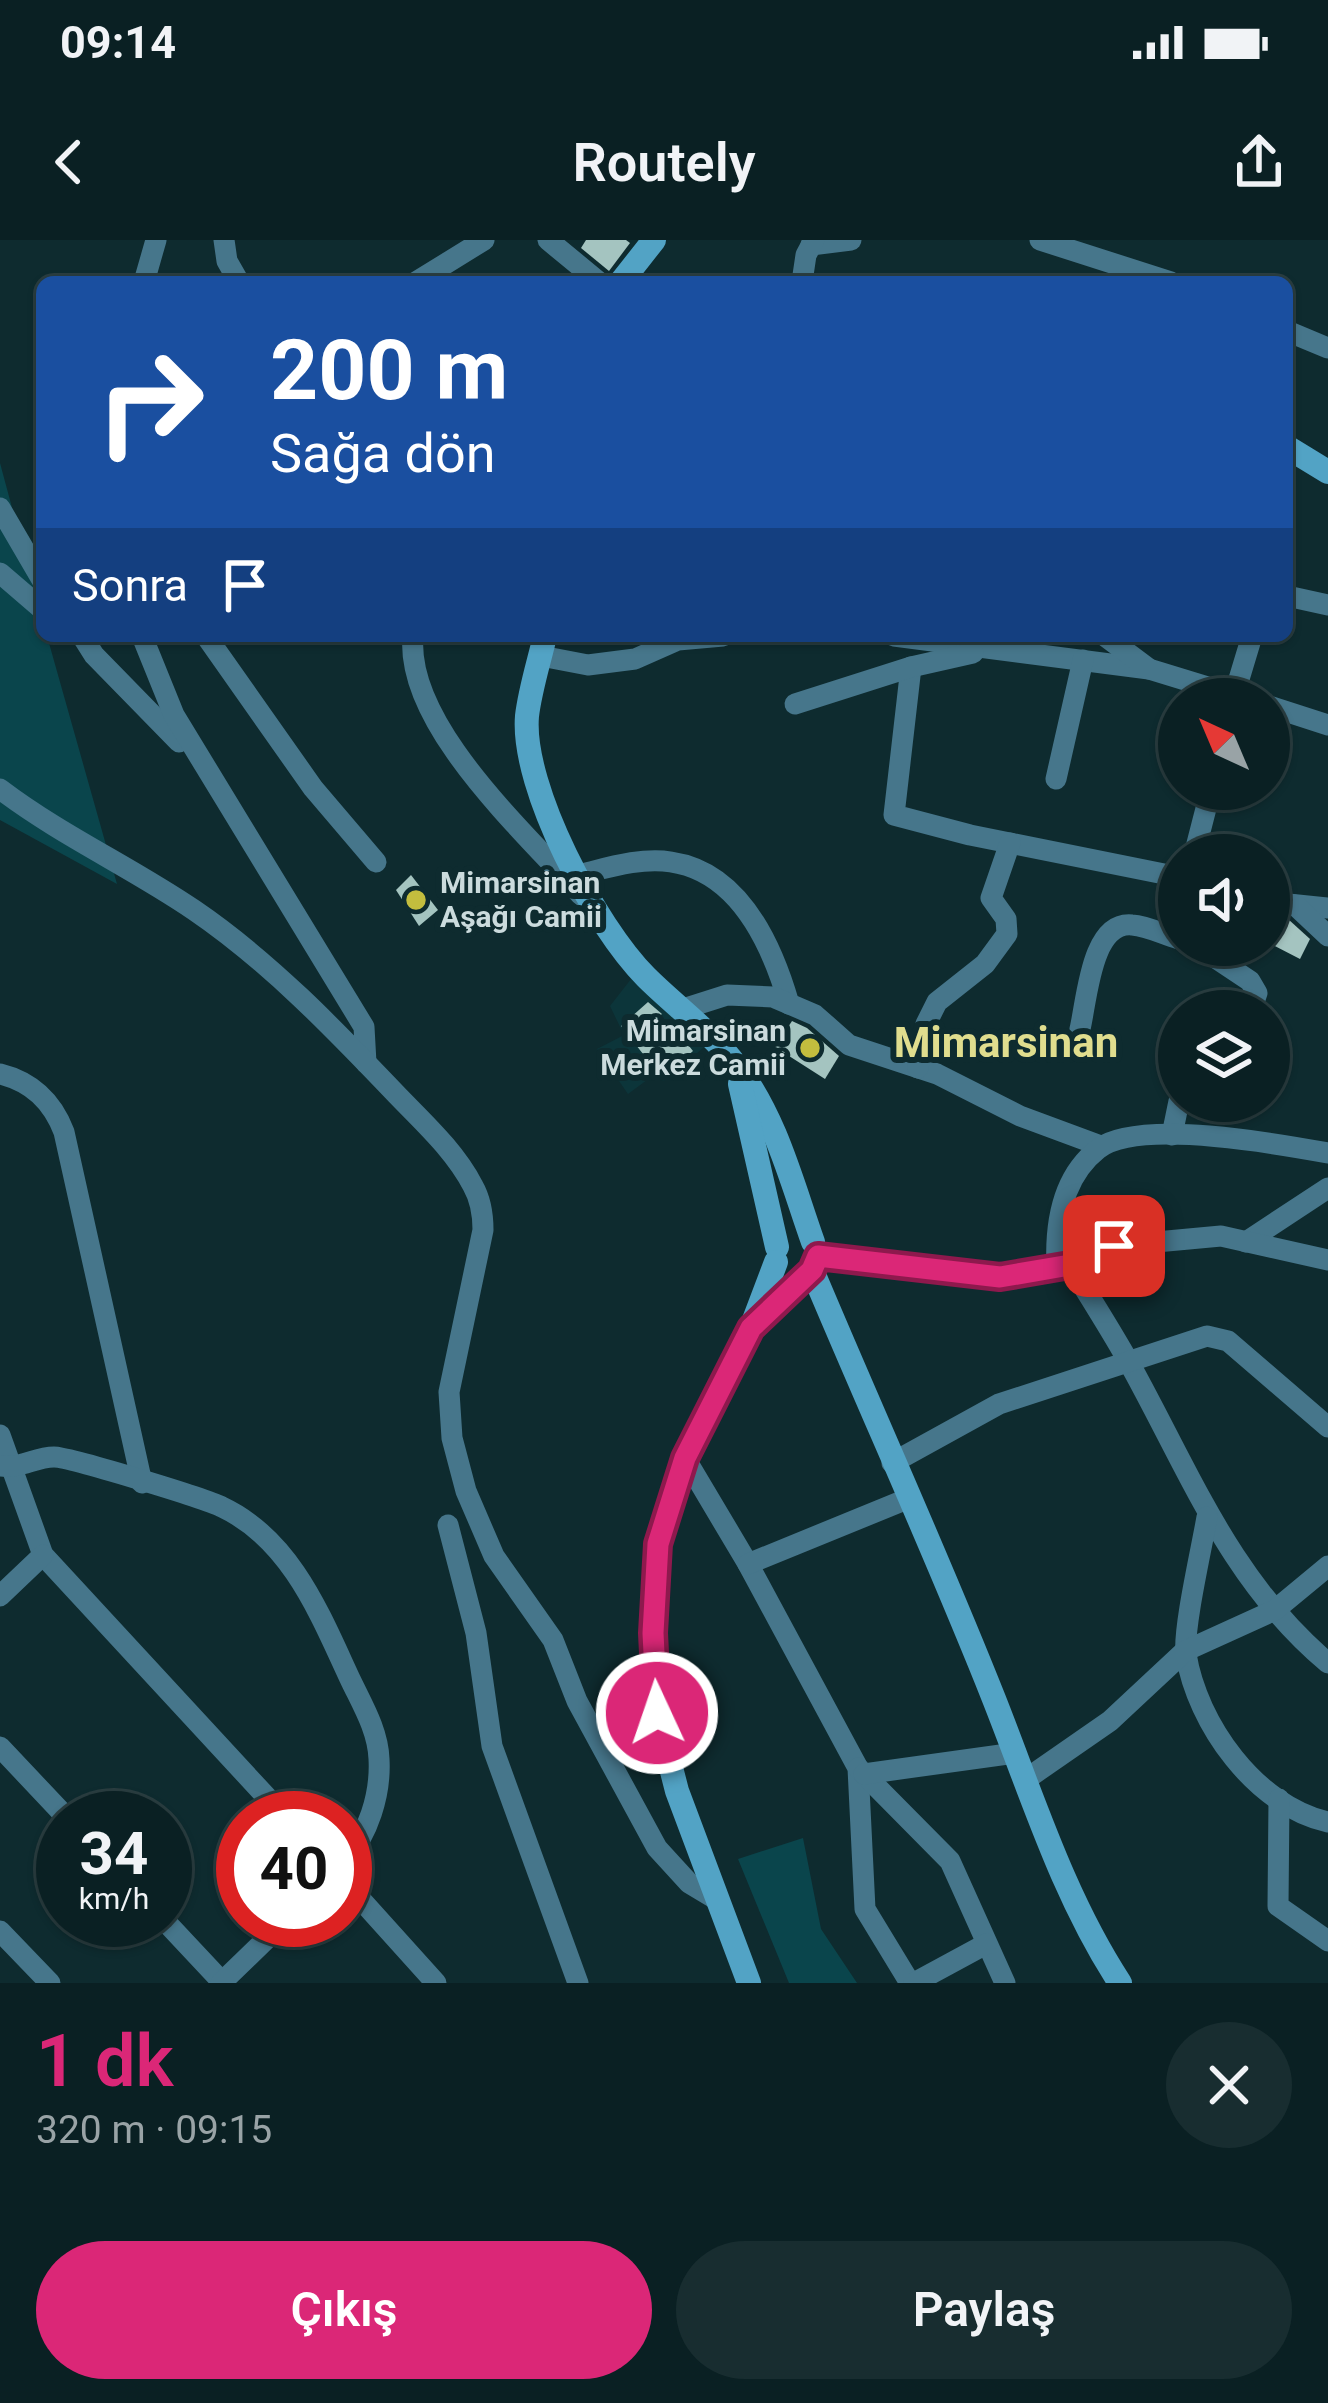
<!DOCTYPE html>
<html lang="tr">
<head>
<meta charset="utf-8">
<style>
	body { margin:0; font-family:Roboto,sans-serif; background:#182d30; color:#f1f3f6; height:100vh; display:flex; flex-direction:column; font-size:45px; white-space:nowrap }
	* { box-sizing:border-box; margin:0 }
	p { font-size:39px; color:#99a3a6 }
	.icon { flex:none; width:66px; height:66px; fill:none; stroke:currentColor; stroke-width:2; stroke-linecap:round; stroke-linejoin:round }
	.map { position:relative; height:1743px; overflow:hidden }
	.sheet { display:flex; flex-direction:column; background:#0a2023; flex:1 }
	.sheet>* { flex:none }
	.top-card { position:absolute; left:36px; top:36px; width:1257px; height:366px; border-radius:18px; box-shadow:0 3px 9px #0004,0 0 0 3px #2a3e41; background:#1a4fa0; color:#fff; overflow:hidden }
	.needle { width:78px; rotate:316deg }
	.controls { position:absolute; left:1158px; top:438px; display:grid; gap:24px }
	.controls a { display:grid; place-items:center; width:132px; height:132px; border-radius:50%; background:#0a2023; box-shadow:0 3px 9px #0004,0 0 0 3px #2a3e41; font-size:60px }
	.speed { position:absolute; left:36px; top:1551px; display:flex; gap:24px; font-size:60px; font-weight:700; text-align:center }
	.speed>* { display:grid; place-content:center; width:156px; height:156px; border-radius:50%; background:#0a2023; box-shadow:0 3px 9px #0004,0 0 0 3px #2a3e41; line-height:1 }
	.speed small { font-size:30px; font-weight:400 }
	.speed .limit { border:18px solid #d22; background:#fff; color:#111 }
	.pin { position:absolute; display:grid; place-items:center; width:102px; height:102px; color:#fff; margin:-51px; border-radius:24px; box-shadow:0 6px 18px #0006 }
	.me { position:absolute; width:132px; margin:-66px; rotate:357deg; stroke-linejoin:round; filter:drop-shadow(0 0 9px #0008) }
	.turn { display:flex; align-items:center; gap:42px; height:252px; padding:0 36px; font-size:54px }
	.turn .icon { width:156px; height:156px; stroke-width:2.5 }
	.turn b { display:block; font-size:84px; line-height:102px }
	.then { display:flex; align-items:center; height:114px; padding:0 36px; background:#0003; gap:24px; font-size:45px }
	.round { display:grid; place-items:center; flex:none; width:126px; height:126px; border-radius:63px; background:#182d30 }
	.summary { display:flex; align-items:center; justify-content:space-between; height:204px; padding:0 36px }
	h1 { font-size:72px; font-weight:600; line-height:90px; color:#db2777 }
	.action { display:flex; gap:24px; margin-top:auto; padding:24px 36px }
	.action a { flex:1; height:138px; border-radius:72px; background:#db2777; color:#fff; font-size:48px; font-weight:600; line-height:138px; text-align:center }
	.action a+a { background:#182d30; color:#f1f3f6 }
	.status { display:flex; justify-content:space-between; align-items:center; height:84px; padding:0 60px; background:#0a2023; direction:ltr }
	.status svg { height:33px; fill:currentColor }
	header { display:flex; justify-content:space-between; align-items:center; height:156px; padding:0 36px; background:#0a2023; font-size:54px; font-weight:600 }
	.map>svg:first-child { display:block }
</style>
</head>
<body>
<div class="status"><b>09:14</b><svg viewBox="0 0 49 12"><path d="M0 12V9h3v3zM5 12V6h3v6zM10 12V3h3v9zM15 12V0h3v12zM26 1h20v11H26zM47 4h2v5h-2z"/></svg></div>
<header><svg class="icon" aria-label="back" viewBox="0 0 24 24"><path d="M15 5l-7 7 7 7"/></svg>Routely<svg class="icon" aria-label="share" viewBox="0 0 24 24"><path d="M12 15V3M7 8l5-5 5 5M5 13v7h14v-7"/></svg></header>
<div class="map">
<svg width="1328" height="1743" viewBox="0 0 1328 1743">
	<rect width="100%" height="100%" fill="#0e2b2f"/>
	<!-- built -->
	<polygon fill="#0c353a" points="635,734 704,807 665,841 651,837 628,854 597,809 624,795 610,766"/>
	<!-- green -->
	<g fill="#0a454c">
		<polygon points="0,223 42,379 42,396 47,396 117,644 0,580"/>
		<polygon points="803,1598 821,1689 857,1743 789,1743 738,1619"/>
	</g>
	<!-- building -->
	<g fill="#a4c4c0">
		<polygon points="586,0 626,0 630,3 609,31 581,8"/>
		<polygon points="411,635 438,670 419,686 396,650"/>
		<polygon points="1273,677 1288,679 1310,699 1300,719 1269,703"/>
		<polygon points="648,762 662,774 657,778 680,805 685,801 693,811 662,838 621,786"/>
		<polygon points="792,781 807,788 839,816 825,839 775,807"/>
	</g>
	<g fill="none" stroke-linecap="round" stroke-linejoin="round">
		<!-- street -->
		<g stroke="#46768b" stroke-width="21">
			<polyline points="224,0 227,21 239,42"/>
			<polyline points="548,0 599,42"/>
			<polyline points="1040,0 1171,42"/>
			<polyline points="811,5 851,0"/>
			<polyline points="144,42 156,0"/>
			<polyline points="416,42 484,0"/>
			<polyline points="802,42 806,15 814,0"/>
			<polyline points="1287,91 1328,108"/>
			<polyline points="0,268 42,340"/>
			<polyline points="0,333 42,369"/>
			<polyline points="1287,356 1328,365"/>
			<polyline points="82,396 94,415 179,502"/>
			<polyline points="142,396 174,475 364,787 366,823"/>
			<polyline points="206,396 313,548 376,622"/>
			<path d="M413,396C405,485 525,592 581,655"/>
			<polyline points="894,396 1149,429"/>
			<polyline points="1105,396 1149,429 1247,459"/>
			<polyline points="541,416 588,425 635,419 678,400 723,396"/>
			<polyline points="911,427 894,575 970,595 1179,637"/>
			<polyline points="1233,459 1252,396"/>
			<polyline points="795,464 911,427 973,413"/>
			<polyline points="1269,466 1328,485"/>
			<polyline points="1056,539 1083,420"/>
			<path d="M0,549C62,596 131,627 194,670C269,721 335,790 397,855C424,883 455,911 473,946C481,960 483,974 483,990L449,1152L452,1198L466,1251L494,1316L553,1400L577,1461L657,1608L689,1643L719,1661"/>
			<polyline points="1194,615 1211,549"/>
			<path d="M578,635C607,628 641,617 671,622C740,632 772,705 789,764"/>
			<polyline points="1269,662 1328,668"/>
			<polyline points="1295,665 1328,696"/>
			<polyline points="1196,705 1250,741 1257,753 1251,771"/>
			<polyline points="683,769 727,755 773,757 815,775 849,805 937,834 1020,876 1101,906"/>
			<path d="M1080,789C1087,760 1091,681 1132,685C1148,686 1164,695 1179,699"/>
			<polyline points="918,828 926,784 937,762 985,724 1007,694 1006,679 991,658 1010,603"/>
			<path d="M0,834C32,842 52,861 64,892L142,1243"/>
			<polyline points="1172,895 1179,861"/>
			<polyline points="1246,1002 1328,948"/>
			<polyline points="818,1016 1000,1037 1070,1025 1113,1006 1221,996 1328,1020"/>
			<path d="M1070,1025C1089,1056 1109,1087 1127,1119C1188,1228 1229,1340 1328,1423"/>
			<path d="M1057,1027C1055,985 1062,937 1098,909C1138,878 1279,904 1328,913"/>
			<polyline points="0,1195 43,1315 286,1578"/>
			<polyline points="685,1218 748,1324 858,1528 865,1669 910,1743"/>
			<polyline points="892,1223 999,1164 1207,1096 1228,1101 1328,1187"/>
			<path d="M0,1226C20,1229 35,1217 54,1217C69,1217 204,1258 222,1267C292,1300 321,1377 351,1441C363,1466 378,1491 379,1519C381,1555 368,1594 345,1621"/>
			<path d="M1207,1277C1202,1307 1183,1388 1186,1414C1197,1484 1256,1566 1328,1582"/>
			<polyline points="448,1285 476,1393 492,1506 578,1743"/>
			<polyline points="748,1324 907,1259"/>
			<polyline points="0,1356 43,1315"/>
			<polyline points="0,1507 67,1578"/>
			<polyline points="858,1528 950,1621 1005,1743"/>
			<polyline points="864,1534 1015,1513"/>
			<polyline points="1025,1540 1110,1481 1185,1411 1275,1370 1328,1326"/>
			<polyline points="1279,1559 1278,1666 1328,1701"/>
			<polyline points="345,1642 436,1743"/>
			<polyline points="164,1680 223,1743"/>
			<polyline points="0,1691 50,1743"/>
			<polyline points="221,1743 286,1680"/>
			<polyline points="914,1743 986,1704"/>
		</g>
		<!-- secondary -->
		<g stroke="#52a3c5" stroke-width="24">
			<polyline points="621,42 654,0"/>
			<polyline points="1287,207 1328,232"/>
			<path d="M545,396C539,422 530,450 527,476C521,548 596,687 646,737C676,767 712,792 737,827C776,878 792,943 813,1002"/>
			<polyline points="740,844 777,1007"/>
			<path d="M812,1030C872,1173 937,1315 994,1459C1032,1555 1063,1656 1120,1743"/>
			<polyline points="757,1082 806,1034"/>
			<polyline points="749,1743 677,1551 657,1473 653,1392 658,1303 685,1218 751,1088 776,1022"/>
		</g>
	</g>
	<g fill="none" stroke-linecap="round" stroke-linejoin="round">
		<defs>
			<polyline id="route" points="657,1473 653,1393 658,1304 685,1218 751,1088 812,1030 818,1016 1000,1037 1070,1025 1114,1006"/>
		</defs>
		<!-- route casing -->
		<use href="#route" stroke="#8e194d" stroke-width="30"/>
		<!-- route -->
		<use href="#route" stroke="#db2777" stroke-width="21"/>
	</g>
	<!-- markers -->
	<g fill="#c3bd3e" stroke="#0e2b2f" stroke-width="4.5">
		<circle cx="416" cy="660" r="12"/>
		<circle cx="810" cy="808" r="12"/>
	</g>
	<g text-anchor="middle" stroke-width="12" stroke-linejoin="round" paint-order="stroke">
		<!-- poi labels -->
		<g font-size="30" font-weight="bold" fill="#cbdbdd" stroke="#0e2b2f" text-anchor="start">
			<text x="440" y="653">Mimarsinan<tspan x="440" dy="34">Aşağı Camii</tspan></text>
			<text x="786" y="801" text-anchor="end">Mimarsinan<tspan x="786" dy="34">Merkez Camii</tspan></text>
		</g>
		<!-- district labels -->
		<g font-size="42" font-weight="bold" fill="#e0dd8e" stroke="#0e2b2f">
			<text x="1006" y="817">Mimarsinan</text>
		</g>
	</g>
</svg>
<div class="controls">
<a><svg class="needle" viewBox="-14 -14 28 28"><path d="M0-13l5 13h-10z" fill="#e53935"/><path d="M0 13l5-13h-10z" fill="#99a3a6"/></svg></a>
<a><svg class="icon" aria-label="sound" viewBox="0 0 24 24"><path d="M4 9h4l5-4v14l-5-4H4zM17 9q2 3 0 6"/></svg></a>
<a><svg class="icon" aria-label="layers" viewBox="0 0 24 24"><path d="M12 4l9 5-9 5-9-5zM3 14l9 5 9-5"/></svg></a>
</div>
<div class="speed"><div>34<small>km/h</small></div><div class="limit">40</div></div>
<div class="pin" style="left:1114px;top:1006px;background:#d93025"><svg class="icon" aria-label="arrive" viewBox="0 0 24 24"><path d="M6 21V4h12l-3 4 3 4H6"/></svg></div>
<svg class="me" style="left:657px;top:1473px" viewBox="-20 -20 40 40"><circle r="17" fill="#db2777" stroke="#fff" stroke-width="3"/><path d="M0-11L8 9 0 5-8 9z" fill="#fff"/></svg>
<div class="top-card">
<div class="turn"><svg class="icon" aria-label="right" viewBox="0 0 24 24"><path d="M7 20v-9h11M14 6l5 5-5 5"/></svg><div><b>200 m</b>Sağa dön</div></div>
<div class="then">Sonra<svg class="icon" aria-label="arrive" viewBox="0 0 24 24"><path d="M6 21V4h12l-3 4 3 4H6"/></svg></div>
</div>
</div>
<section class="sheet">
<div class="summary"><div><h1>1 dk</h1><p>320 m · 09:15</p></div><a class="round"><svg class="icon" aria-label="close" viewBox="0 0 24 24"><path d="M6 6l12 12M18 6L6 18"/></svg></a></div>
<div class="action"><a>Çıkış</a><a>Paylaş</a></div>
</section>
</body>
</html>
